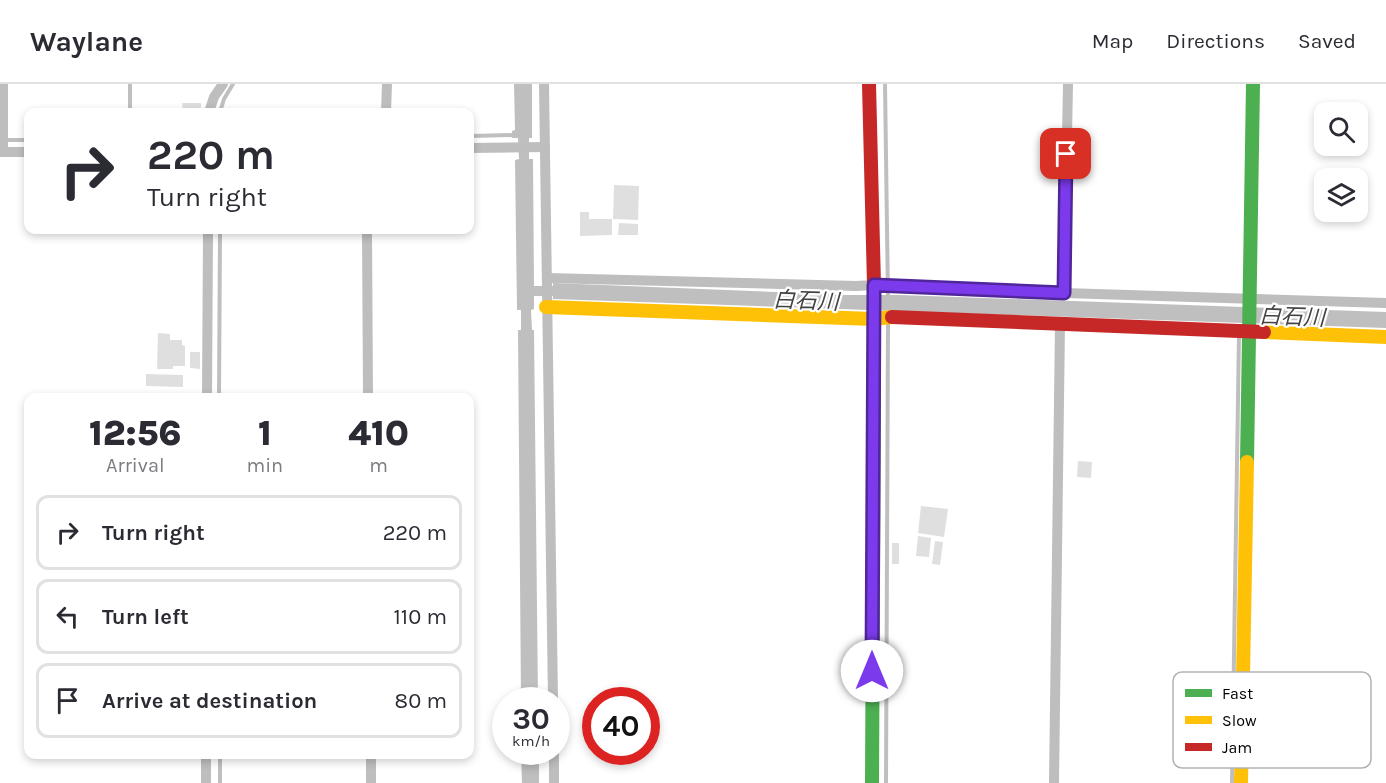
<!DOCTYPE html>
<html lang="en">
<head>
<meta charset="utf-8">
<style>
	body { margin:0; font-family:Karla,"Noto Sans JP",sans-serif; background:#f2f2f3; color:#2b2b33; height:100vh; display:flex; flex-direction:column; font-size:22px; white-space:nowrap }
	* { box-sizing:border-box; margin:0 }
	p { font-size:20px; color:#7c7c81 }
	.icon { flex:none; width:33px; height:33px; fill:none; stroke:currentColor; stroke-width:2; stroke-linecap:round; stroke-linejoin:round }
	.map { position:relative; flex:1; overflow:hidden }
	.sheet { position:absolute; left:24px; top:309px; width:450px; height:366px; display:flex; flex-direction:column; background:#fff; border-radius:12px; box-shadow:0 3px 9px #0003 }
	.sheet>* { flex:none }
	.top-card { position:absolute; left:24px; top:24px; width:450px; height:126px; border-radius:12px; box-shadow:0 3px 9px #0003; background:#fff; color:#2b2b33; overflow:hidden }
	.tools { position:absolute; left:1314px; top:18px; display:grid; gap:12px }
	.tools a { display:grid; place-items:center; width:54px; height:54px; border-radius:12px; background:#fff; box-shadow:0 3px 9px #0003; font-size:30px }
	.speed { position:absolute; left:492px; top:603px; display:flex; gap:12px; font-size:30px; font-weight:700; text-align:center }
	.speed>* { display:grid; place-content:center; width:78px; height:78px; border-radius:50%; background:#fff; box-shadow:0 3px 9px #0003; line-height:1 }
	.speed small { font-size:15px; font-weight:400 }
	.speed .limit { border:9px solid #d22; background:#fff; color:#111 }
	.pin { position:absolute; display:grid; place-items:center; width:51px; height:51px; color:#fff; margin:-26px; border-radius:12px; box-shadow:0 3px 9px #0006 }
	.me { position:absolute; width:66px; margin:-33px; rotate:0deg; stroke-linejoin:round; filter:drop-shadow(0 0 4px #0008) }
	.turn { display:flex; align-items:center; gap:21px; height:126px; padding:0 24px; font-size:27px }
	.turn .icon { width:78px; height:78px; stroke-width:2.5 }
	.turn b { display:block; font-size:42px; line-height:51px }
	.eta { display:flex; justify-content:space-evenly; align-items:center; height:102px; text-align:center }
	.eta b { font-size:36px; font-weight:800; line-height:42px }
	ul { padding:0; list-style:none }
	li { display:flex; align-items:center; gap:18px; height:75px; margin:0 12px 9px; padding:0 12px; border:3px solid #e1e1e2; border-radius:12px }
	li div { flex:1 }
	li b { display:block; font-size:22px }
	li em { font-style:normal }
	header { display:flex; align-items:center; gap:36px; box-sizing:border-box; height:84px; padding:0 30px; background:#fff; border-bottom:2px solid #e1e1e2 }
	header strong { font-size:28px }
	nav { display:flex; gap:33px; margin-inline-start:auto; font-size:21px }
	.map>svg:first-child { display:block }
</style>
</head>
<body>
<header>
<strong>Waylane</strong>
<nav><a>Map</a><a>Directions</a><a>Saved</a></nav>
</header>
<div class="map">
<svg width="1386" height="699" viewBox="0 0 1386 699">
	<rect width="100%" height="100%" fill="#fff"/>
	<!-- water -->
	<g fill="#bfbfbf">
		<polygon points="514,0 532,0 532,54 529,54 529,75 533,75 534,202 553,202 553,199 847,211 900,211 1386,228 1386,244 553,215 553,212 534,212 534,225 531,226 532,246 534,246 538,616 521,616 518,246 521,246 521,226 517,226 515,76 519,75 518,54 512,54 512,47 515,46"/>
		<polygon points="521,668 539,668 539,699 522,699"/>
	</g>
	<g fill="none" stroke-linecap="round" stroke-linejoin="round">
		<!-- stream -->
		<g stroke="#bfbfbf" stroke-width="4">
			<polyline points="885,0 888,215"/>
			<polyline points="130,28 130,0"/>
			<polyline points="220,28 224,15 233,0"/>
			<polyline points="470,52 514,51"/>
			<polyline points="7,56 28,56"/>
			<polyline points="219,314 220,146"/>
			<polyline points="220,670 220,699"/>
			<polyline points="886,699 888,238"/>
			<polyline points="1232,699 1239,251"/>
		</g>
	</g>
	<!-- building -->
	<g fill="#dfdfdf">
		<polygon points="182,19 201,19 201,28 183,28"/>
		<polygon points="614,101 639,102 638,136 613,135"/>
		<polygon points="580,128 589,128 589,135 612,135 612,151 580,152"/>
		<polygon points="619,139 638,140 638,151 618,151"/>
		<polygon points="158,249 170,250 170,256 182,256 182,261 185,262 185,282 173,282 173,285 157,285"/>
		<polygon points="190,268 200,268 200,285 190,284"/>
		<polygon points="146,290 183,291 183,303 146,302"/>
		<polygon points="1078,377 1092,378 1091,394 1077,393"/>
		<polygon points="921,422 948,425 944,453 918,449"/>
		<polygon points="918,452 931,454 929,473 916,472"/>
		<polygon points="935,457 943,458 940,481 932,480"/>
		<rect x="892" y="459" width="7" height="21"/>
	</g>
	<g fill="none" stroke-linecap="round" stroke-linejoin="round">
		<!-- street -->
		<g stroke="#bebebe" stroke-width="10">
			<polyline points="3,0 3,68"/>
			<polyline points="544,0 553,616"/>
			<polyline points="209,28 214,13 223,0"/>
			<polyline points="386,28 387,0"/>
			<polyline points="470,64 545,63"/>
			<polyline points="0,68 28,68"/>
			<polyline points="367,146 368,314"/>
			<polyline points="547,194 856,202 874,201 1064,209 1386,219"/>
			<polyline points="1064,209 1068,0"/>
			<polyline points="207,314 208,146"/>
			<polyline points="554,668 554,699"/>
			<polyline points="206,670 206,699"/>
			<polyline points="371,670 371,699"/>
			<polyline points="1054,699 1060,240"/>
		</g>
		<!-- fast -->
		<g stroke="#4caf50" stroke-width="14">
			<polyline points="1247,378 1253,0"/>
			<polyline points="872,699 874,300"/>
		</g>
		<!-- slow -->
		<g stroke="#ffc107" stroke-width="14">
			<polyline points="546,223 873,235 892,233"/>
			<polyline points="1264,248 1386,253"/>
			<polyline points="1241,699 1247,378"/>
		</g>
		<!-- jam -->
		<g stroke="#c62828" stroke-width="14">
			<polyline points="869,0 874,201 874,300"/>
			<polyline points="892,233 1264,248"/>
		</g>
	</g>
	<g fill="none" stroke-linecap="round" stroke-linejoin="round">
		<defs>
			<polyline id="route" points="872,587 874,201 1064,209 1066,70"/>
		</defs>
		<!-- route casing -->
		<use href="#route" stroke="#51269a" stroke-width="15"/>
		<!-- route -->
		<use href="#route" stroke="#7c3aed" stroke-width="10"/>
	</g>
	<g text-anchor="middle" stroke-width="4.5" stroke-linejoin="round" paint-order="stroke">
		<!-- water labels -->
		<g font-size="22" font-style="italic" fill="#444" stroke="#fff">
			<text transform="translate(806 216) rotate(2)" y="8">白石川</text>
			<text transform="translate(1292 232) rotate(2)" y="8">白石川</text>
		</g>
	</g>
	<!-- legend -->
	<rect x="1173" y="588" width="198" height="96" rx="9" fill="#fff" stroke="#b2b2b2" stroke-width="1.5"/>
	<rect x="1185" y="605" width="27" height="8" fill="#4caf50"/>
	<rect x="1185" y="632" width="27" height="8" fill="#ffc107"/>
	<rect x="1185" y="659" width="27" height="8" fill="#c62828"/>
	<g font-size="16" fill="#000">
		<text x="1222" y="615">Fast</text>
		<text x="1222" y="642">Slow</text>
		<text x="1222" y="669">Jam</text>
	</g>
</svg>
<div class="tools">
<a><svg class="icon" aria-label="search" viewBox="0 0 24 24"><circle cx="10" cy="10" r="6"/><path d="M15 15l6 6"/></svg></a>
<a><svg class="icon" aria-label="layers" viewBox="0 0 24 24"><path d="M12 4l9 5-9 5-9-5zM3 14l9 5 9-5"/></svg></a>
</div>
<div class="speed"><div>30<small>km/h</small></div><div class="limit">40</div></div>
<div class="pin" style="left:1066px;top:70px;background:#d93025"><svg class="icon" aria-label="arrive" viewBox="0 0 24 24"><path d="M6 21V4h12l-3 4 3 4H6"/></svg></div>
<svg class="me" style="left:872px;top:587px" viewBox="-20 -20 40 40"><circle r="19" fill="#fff"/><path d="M0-13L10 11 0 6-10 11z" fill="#7c3aed"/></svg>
<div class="top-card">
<div class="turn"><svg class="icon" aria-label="right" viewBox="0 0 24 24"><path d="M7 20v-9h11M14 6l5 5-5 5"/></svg><div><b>220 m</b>Turn right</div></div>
</div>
<section class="sheet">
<div class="eta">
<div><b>12:56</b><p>Arrival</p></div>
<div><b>1</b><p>min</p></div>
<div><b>410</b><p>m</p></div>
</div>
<ul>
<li><svg class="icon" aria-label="right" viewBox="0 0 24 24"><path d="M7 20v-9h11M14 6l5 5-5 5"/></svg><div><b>Turn right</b></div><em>220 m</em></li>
<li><svg class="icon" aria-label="left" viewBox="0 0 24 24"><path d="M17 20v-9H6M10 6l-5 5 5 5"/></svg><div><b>Turn left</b></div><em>110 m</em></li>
<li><svg class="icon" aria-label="arrive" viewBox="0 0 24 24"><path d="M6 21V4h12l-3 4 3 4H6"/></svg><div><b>Arrive at destination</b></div><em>80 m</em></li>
</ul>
</section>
</div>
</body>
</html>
